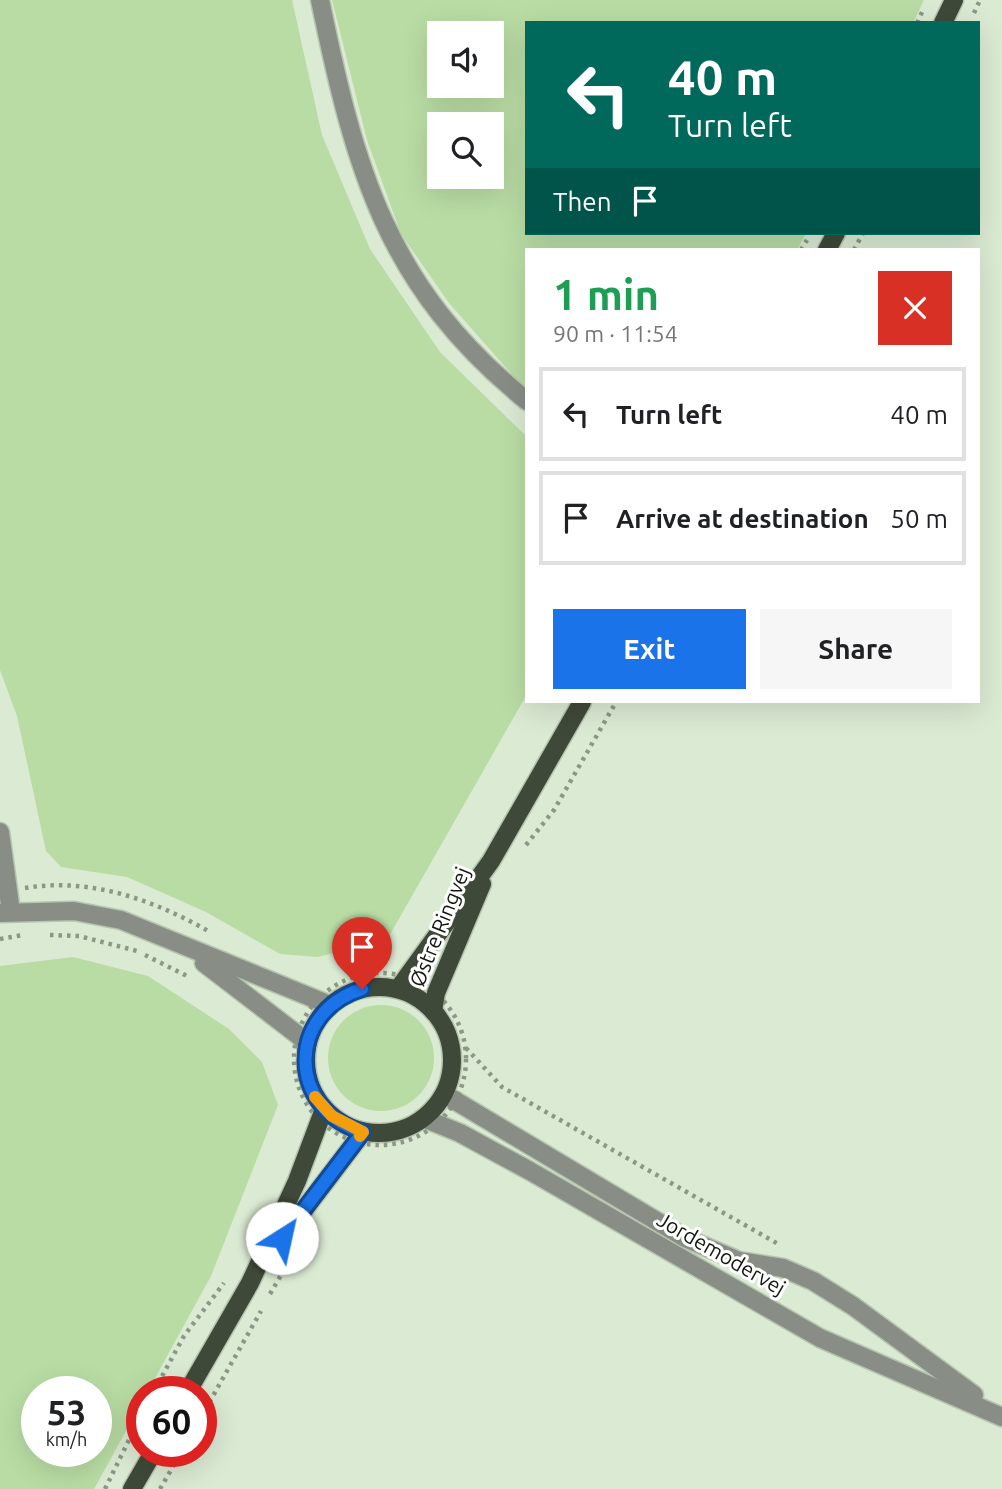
<!DOCTYPE html>
<html lang="en">
<head>
<meta charset="utf-8">
<style>
	body { margin:0; font-family:Ubuntu,sans-serif; background:#f6f6f6; color:#202124; height:100vh; display:flex; flex-direction:column; font-size:26px; white-space:nowrap }
	* { box-sizing:border-box; margin:0 }
	p { font-size:23px; color:#757577 }
	.icon { flex:none; width:38px; height:38px; fill:none; stroke:currentColor; stroke-width:2; stroke-linecap:round; stroke-linejoin:round }
	.map { position:relative; flex:1; overflow:hidden }
	.drawer { position:absolute; left:525px; top:248px; width:455px; height:455px; display:flex; flex-direction:column; background:#fff; border-radius:0px; box-shadow:0 7px 28px #0002 }
	.drawer>* { flex:none }
	.hud { position:absolute; left:525px; top:21px; width:455px; height:214px; border-radius:0px; box-shadow:0 7px 28px #0002; background:#00695c; color:#fff; overflow:hidden }
	.fabs { position:absolute; left:427px; top:21px; display:grid; gap:14px }
	.fabs a { display:grid; place-items:center; width:77px; height:77px; border-radius:0px; background:#fff; box-shadow:0 7px 28px #0002; font-size:35px }
	.speed { position:absolute; left:21px; top:1376px; display:flex; gap:14px; font-size:35px; font-weight:700; text-align:center }
	.speed>* { display:grid; place-content:center; width:91px; height:91px; border-radius:50%; background:#fff; box-shadow:0 7px 28px #0002; line-height:1 }
	.speed small { font-size:18px; font-weight:400 }
	.speed .limit { border:10px solid #d22; background:#fff; color:#111 }
	.pin { position:absolute; display:grid; place-items:center; width:60px; height:60px; color:#fff; margin:-72px -30px; border-radius:50% 50% 50% 0; rotate:-45deg; box-shadow:0 0 7px #0007 }
	.pin .icon { rotate:45deg }
	.me { position:absolute; width:77px; margin:-38px; rotate:35deg; stroke-linejoin:round; filter:drop-shadow(0 0 5px #0008) }
	.turn { display:flex; align-items:center; gap:24px; height:147px; padding:0 28px; font-size:32px }
	.turn .icon { width:91px; height:91px; stroke-width:2.5 }
	.turn b { display:block; font-size:49px; line-height:60px }
	.then { display:flex; align-items:center; height:66px; padding:0 28px; background:#0003; gap:14px; font-size:26px }
	.round { display:grid; place-items:center; flex:none; width:74px; height:74px; border-radius:0px; background:#f6f6f6 }
	.head { display:flex; align-items:center; justify-content:space-between; height:119px; padding:0 28px }
	h1 { font-size:42px; font-weight:600; line-height:52px; color:#1e9e55 }
	.cta { display:flex; gap:14px; margin-top:auto; padding:14px 28px }
	.cta a { flex:1; height:80px; border-radius:0px; background:#1a73e8; color:#fff; font-size:28px; font-weight:600; line-height:80px; text-align:center }
	.cta a+a { background:#f6f6f6; color:#202124 }
	ul { padding:0; list-style:none }
	li { display:flex; align-items:center; gap:21px; height:94px; margin:0 14px 10px; padding:0 14px; border:4px solid #e0e0e0; border-radius:0px }
	li div { flex:1 }
	li b { display:block; font-size:26px }
	li em { font-style:normal }
	.map>svg:first-child { display:block }
</style>
</head>
<body>
<div class="map">
<svg width="1002" height="1489" viewBox="0 0 1002 1489">
	<rect width="100%" height="100%" fill="#dbead3"/>
	<!-- green -->
	<g fill="#b9dca4" fill-rule="evenodd">
		<polygon points="0,0 292,0 322,135 370,249 440,352 527,437 527,694 388,938 318,957 280,954 206,912 127,877 61,867 46,851 17,716 0,670"/>
		<path d="M332,0H924L913,23H527V233H806L797,250H527V387L516,379L449,303L401,234L367,140ZM492,33V86H439V33ZM492,124V177H439V124Z"/>
		<path d="M73,957L148,976L229,1029L262,1062L278,1105L211,1276L148,1391H142V1402L94,1489H0V966ZM96,1391V1451H37V1391Z"/>
		<circle cx="381" cy="1058" r="53"/>
	</g>
	<g fill="none" stroke-linecap="round" stroke-linejoin="round">
		<defs>
			<g id="minor">
				<path d="M320,0C355,169 386,287 527,401"/>
				<polyline points="0,832 11,912"/>
			</g>
			<g id="tertiary">
				<polyline points="0,913 74,911 121,920 330,1005"/>
				<polyline points="204,963 307,1042"/>
				<polyline points="444,1094 685,1238 739,1261 783,1268 813,1281 853,1306 974,1395"/>
				<polyline points="423,1118 460,1133 530,1171 820,1338 1002,1417"/>
			</g>
			<g id="primary">
				<polyline points="943,23 954,0"/>
				<polyline points="827,250 836,233"/>
				<circle cx="379" cy="1060" r="73"/>
				<polyline points="398,989 491,861 582,702"/>
				<polyline points="433,1011 436,993 482,884"/>
				<polyline points="275,1248 363,1132"/>
				<polyline points="188,1391 250,1283 297,1181 324,1109"/>
				<polyline points="132,1489 154,1451"/>
			</g>
		</defs>
		<!-- minor casing -->
		<use href="#minor" stroke="#b7c4b0" stroke-width="21"/>
		<!-- tertiary casing -->
		<use href="#tertiary" stroke="#b7c4b0" stroke-width="21"/>
		<!-- primary casing -->
		<use href="#primary" stroke="#b7c4b0" stroke-width="21"/>
		<!-- path -->
		<g stroke="#8c9786" stroke-width="4.5" stroke-dasharray="3.5 5" stroke-linecap="butt">
			<polyline points="974,13 980,0"/>
			<polyline points="917,23 923,10"/>
			<polyline points="801,250 807,240"/>
			<polyline points="854,250 863,233"/>
			<polyline points="526,845 554,810 616,702"/>
			<path d="M25,888C90,877 154,900 210,932"/>
			<polyline points="50,935 79,936 137,951"/>
			<polyline points="0,939 23,935"/>
			<polyline points="145,955 187,976"/>
			<circle cx="380" cy="1059" r="86"/>
			<polyline points="466,1048 502,1087 780,1245"/>
			<polyline points="270,1294 287,1265"/>
			<polyline points="154,1391 184,1336 224,1283"/>
			<polyline points="201,1417 261,1311"/>
			<polyline points="105,1489 142,1413"/>
			<polyline points="160,1489 182,1451"/>
		</g>
		<!-- minor -->
		<use href="#minor" stroke="#888e85" stroke-width="18"/>
		<!-- tertiary -->
		<use href="#tertiary" stroke="#888e85" stroke-width="18"/>
		<!-- primary -->
		<use href="#primary" stroke="#3f4939" stroke-width="18"/>
	</g>
	<g fill="none" stroke-linecap="round" stroke-linejoin="round">
		<defs>
			<path id="route" d="M282,1238L363,1132C287,1109 286,1013 362,989"/>
		</defs>
		<!-- route casing -->
		<use href="#route" stroke="#114b97" stroke-width="18"/>
		<!-- route -->
		<use href="#route" stroke="#1a73e8" stroke-width="12"/>
		<!-- slow -->
		<polyline stroke="#f59e0b" stroke-width="12" points="315,1097 332,1116 363,1132 360,1136"/>
	</g>
	<g text-anchor="middle" stroke-width="6" stroke-linejoin="round" paint-order="stroke">
		<!-- street labels -->
		<g font-size="21" fill="#12170f" stroke="#fff">
			<text transform="translate(440 927) rotate(-68)" y="7">Østre Ringvej</text>
			<text transform="translate(721 1254) rotate(30)" y="7">Jordemodervej</text>
		</g>
	</g>
</svg>
<div class="fabs">
<a><svg class="icon" aria-label="sound" viewBox="0 0 24 24"><path d="M4 9h4l5-4v14l-5-4H4zM17 9q2 3 0 6"/></svg></a>
<a><svg class="icon" aria-label="search" viewBox="0 0 24 24"><circle cx="10" cy="10" r="6"/><path d="M15 15l6 6"/></svg></a>
</div>
<div class="speed"><div>53<small>km/h</small></div><div class="limit">60</div></div>
<div class="pin" style="left:362px;top:989px;background:#d93025"><svg class="icon" aria-label="arrive" viewBox="0 0 24 24"><path d="M6 21V4h12l-3 4 3 4H6"/></svg></div>
<svg class="me" style="left:282px;top:1238px" viewBox="-20 -20 40 40"><circle r="19" fill="#fff"/><path d="M0-13L10 11 0 6-10 11z" fill="#1a73e8"/></svg>
<div class="hud">
<div class="turn"><svg class="icon" aria-label="left" viewBox="0 0 24 24"><path d="M17 20v-9H6M10 6l-5 5 5 5"/></svg><div><b>40 m</b>Turn left</div></div>
<div class="then">Then<svg class="icon" aria-label="arrive" viewBox="0 0 24 24"><path d="M6 21V4h12l-3 4 3 4H6"/></svg></div>
</div>
<section class="drawer">
<div class="head"><div><h1>1 min</h1><p>90 m · 11:54</p></div><a class="round" style="background:#d93025;color:#fff"><svg class="icon" aria-label="close" viewBox="0 0 24 24"><path d="M6 6l12 12M18 6L6 18"/></svg></a></div>
<ul>
<li><svg class="icon" aria-label="left" viewBox="0 0 24 24"><path d="M17 20v-9H6M10 6l-5 5 5 5"/></svg><div><b>Turn left</b></div><em>40 m</em></li>
<li><svg class="icon" aria-label="arrive" viewBox="0 0 24 24"><path d="M6 21V4h12l-3 4 3 4H6"/></svg><div><b>Arrive at destination</b></div><em>50 m</em></li>
</ul>
<div class="cta"><a>Exit</a><a>Share</a></div>
</section>
</div>
</body>
</html>
